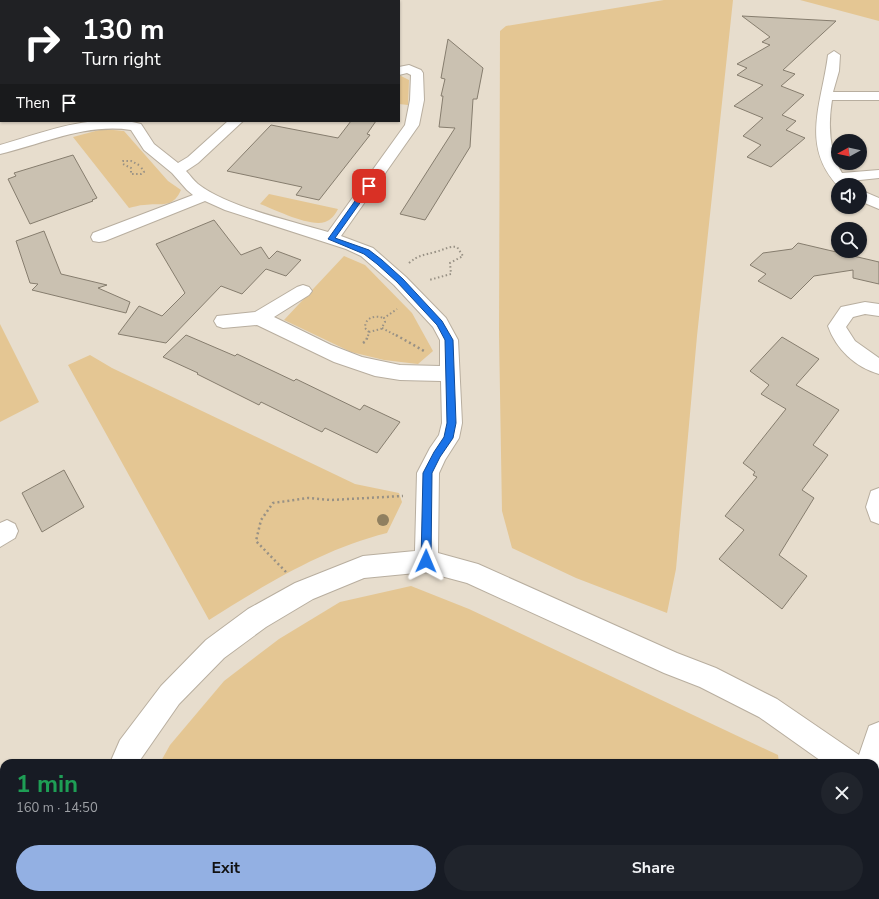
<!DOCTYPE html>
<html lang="en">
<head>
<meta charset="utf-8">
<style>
	body { margin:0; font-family:"Nunito Sans",sans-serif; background:#20242c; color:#f1f3f6; height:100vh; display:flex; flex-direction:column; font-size:15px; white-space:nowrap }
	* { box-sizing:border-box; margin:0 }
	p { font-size:13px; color:#9ea1a6 }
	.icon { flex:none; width:22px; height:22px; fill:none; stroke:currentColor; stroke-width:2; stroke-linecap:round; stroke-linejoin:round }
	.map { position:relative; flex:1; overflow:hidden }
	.details { position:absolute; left:0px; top:759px; width:879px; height:140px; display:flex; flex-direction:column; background:#171b24; border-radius:12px 12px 0 0; box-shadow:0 1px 3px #0004 }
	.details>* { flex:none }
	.banner { position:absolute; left:0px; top:0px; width:400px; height:122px; box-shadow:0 1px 3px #0004; background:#202124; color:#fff; overflow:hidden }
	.needle { width:26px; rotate:262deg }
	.tools { position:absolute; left:831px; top:134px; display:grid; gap:8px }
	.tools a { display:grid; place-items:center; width:36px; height:36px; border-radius:50%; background:#171b24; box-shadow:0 1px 3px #0004; font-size:20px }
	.pin { position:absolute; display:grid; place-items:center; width:34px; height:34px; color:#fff; margin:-17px; border-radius:8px; box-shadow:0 2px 6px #0006 }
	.me { position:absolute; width:44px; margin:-22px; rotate:1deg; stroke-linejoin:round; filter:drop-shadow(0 0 3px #0008) }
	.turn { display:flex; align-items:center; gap:14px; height:84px; padding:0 16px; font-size:18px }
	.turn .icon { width:52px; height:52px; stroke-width:2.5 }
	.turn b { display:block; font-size:28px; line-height:34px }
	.then { display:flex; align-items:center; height:38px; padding:0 16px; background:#0003; gap:8px; font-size:15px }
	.round { display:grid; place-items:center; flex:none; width:42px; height:42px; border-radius:21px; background:#20242c }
	.overview { display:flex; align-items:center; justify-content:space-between; height:68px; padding:0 16px }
	h1 { font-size:24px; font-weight:700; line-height:30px; color:#1e9e55 }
	.primary-button { display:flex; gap:8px; margin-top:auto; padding:8px 16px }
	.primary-button a { flex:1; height:46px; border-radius:24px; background:#93b0e3; color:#111; font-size:16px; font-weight:700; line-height:46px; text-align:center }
	.primary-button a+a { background:#20242c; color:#f1f3f6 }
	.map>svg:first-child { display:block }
</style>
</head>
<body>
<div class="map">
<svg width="879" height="899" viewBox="0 0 879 899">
	<rect width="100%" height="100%" fill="#e7ddcd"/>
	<!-- green -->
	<g fill="#e4c693">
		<polygon points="664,0 733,0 697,336 676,569 667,613 576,578 512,548 502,511 499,334 500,31 506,26"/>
		<polygon points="800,0 879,0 879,21"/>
		<polygon points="399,75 409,80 408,105 399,104"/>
		<path d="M103,129L124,131L168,181L181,190C172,210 161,202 144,205C139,205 134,207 129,208L73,137Z"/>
		<path d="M269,194L338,209C335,215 331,220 325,222C309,227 276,210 260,204Z"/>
		<polygon points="344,256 365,265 412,313 433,351 418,364 384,360 351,352 284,320"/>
		<polygon points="0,324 39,402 0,422"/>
		<path d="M90,355L112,368L355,484L399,493L402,502L387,533C322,549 265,585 209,620L68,365Z"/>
		<polygon points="411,586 469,609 778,755 779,763 160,763 170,745 224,681 279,639 340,602"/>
		<polygon points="107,895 800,895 797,899 105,899"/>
	</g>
	<!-- building -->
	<g fill="#cac1b1" stroke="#867d6e">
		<polygon points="742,16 836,21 783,70 795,74 781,86 804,95 782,115 796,121 786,130 805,138 771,167 747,157 761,145 743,136 763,118 734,106 763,85 737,75 747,68 737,64 770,45 762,42 770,37"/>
		<polygon points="448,39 483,68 477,99 473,99 470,147 425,220 400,214 455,128 439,127 443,96 441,96 445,79 441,78"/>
		<polygon points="351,121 376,121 367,134 370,135 319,200 296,195 302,187 227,171 271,125 338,138"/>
		<polygon points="73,155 97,198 92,200 93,201 30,224 8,179 16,176 14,173"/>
		<polygon points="214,220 241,255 261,247 269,259 277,251 301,260 286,276 266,269 242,294 221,286 166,343 118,334 139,306 162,316 185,293 156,244"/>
		<polygon points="44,231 61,274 107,285 98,288 130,302 126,313 32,290 38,284 30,283 16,241"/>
		<polygon points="798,243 879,262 879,284 853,278 853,270 814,276 791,299 758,281 766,274 750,265 763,253 792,249"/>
		<polygon points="186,335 235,356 237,354 294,381 296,379 360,410 364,405 400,422 377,453 325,428 322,432 261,402 259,405 197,374 198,373 163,357"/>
		<polygon points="782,337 819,359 796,385 839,410 813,445 828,455 802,490 814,498 779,555 807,576 782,609 719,559 744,530 725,516 757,477 753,475 755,472 743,463 786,409 761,394 769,385 750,371"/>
		<polygon points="64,470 84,507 42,532 22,493"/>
	</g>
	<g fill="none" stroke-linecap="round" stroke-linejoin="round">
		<defs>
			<g id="minor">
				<polygon points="22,0 37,0 21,1"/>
				<rect x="0" y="4" width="1" height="6"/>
				<path d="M834,51L840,55L839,71L833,92H879V100H832C828,125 829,151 842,173L879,170V178L850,181L853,185H838V186C800,145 822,103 828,55Z"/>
				<path d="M409,65L421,70L423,73L424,100L419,125L341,236L373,248L406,277L446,318L458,340L462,423L459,438L445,460L439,473L438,553L478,564L677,653L716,668L777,699L859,755L869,726L879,722V797L875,796V763H824L759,717L700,687L664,673L467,583L426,572L364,578L313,599L266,627L224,658L179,704L138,763H110L120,740L161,686L206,640L248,609L295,583L363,556L415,551L417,473L430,448L439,435L442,423L441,381L400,380L375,376L334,362L257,325L223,328L217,326L214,321L217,316L255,312L297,287L303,285L309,287L312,291L309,295L274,317L331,345L362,357L400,365L440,366V340L433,327L394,285L361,256L346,249L225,210L205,201L105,241L99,242L93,241L91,237L93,233L193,195L187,190L172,173L144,150L131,130C86,123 43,144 0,154V145C45,132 94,112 141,124L154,144L178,163L188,157L228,121H243L198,163L186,171C190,175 194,181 198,184C227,207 292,221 328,232L405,125L410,100L411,75L407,73L399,75V67Z"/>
				<polygon points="860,190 879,198 879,209 860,201"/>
				<path d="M865,302L879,304V316L865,314L853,317L846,327L855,341L879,358V374C855,367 836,349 828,326L841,307Z"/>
				<polygon points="879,488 879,524 871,521 866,507 871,491"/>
				<polygon points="7,520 15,524 18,531 15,538 0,547 0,523"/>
				<polygon points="49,895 80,895 79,899 48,899"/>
			</g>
		</defs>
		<!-- minor casing -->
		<use href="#minor" stroke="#b8ae9f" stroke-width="2"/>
		<!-- path-far2 -->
		<polyline stroke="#989185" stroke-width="1.5" stroke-dasharray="1 2" stroke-linecap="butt" points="83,1 85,0"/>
		<!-- path-far1 -->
		<g stroke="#989185" stroke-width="2" stroke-dasharray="1.5 2.5" stroke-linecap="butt">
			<polyline points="139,165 131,161 123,161 123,164 131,168 131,174 141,174 144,172 141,167"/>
			<path d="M409,263C418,255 425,255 435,252C444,250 448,246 457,247L463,256L450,263L451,274L429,280"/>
			<polyline points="382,328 397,336"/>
			<path d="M369,332L365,328C365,317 375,315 384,318"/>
			<polyline points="368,336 369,332 381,329 385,322 384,318 397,309"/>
		</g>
		<!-- path -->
		<g stroke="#989185" stroke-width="2.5" stroke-dasharray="2 3" stroke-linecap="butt">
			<polyline points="396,335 424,351"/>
			<polyline points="363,343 366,341 368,335"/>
			<polyline points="286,572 256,541 261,520 273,503 308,498 331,500 403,496"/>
		</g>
		<!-- minor -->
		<use href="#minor" fill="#fff" fill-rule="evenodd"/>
	</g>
	<!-- trees -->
	<circle fill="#908060" cx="383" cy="520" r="6"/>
	<!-- route -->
	<polygon fill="#1a73e8" stroke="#114b97" points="367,184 372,186 335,238 369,250 382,260 403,279 442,321 453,340 456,423 453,438 440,457 432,473 431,561 429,564 426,566 422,564 421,561 423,473 434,452 444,437 447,423 445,340 437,325 397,282 377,264 364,254 328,239"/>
</svg>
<div class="tools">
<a><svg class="needle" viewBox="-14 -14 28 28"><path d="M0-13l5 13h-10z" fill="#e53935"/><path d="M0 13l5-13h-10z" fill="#9ea1a6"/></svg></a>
<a><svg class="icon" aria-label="sound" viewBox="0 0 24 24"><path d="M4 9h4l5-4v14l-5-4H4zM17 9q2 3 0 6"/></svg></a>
<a><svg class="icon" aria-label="search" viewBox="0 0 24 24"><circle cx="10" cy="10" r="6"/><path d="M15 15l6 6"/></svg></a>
</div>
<div class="pin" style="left:369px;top:186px;background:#d93025"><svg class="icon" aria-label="arrive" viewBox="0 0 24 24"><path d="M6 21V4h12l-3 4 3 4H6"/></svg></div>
<svg class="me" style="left:426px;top:561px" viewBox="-20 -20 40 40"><path d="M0-17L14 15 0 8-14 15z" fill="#1a73e8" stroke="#fff" stroke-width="4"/></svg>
<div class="banner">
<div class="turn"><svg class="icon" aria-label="right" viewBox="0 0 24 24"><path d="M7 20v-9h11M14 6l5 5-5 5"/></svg><div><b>130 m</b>Turn right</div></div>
<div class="then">Then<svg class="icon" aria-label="arrive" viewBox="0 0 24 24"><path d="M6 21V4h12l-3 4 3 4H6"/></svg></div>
</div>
<section class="details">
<div class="overview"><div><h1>1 min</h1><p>160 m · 14:50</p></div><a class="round"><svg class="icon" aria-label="close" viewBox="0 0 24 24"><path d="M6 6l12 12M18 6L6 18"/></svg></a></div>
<div class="primary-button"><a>Exit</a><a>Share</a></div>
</section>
</div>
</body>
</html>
